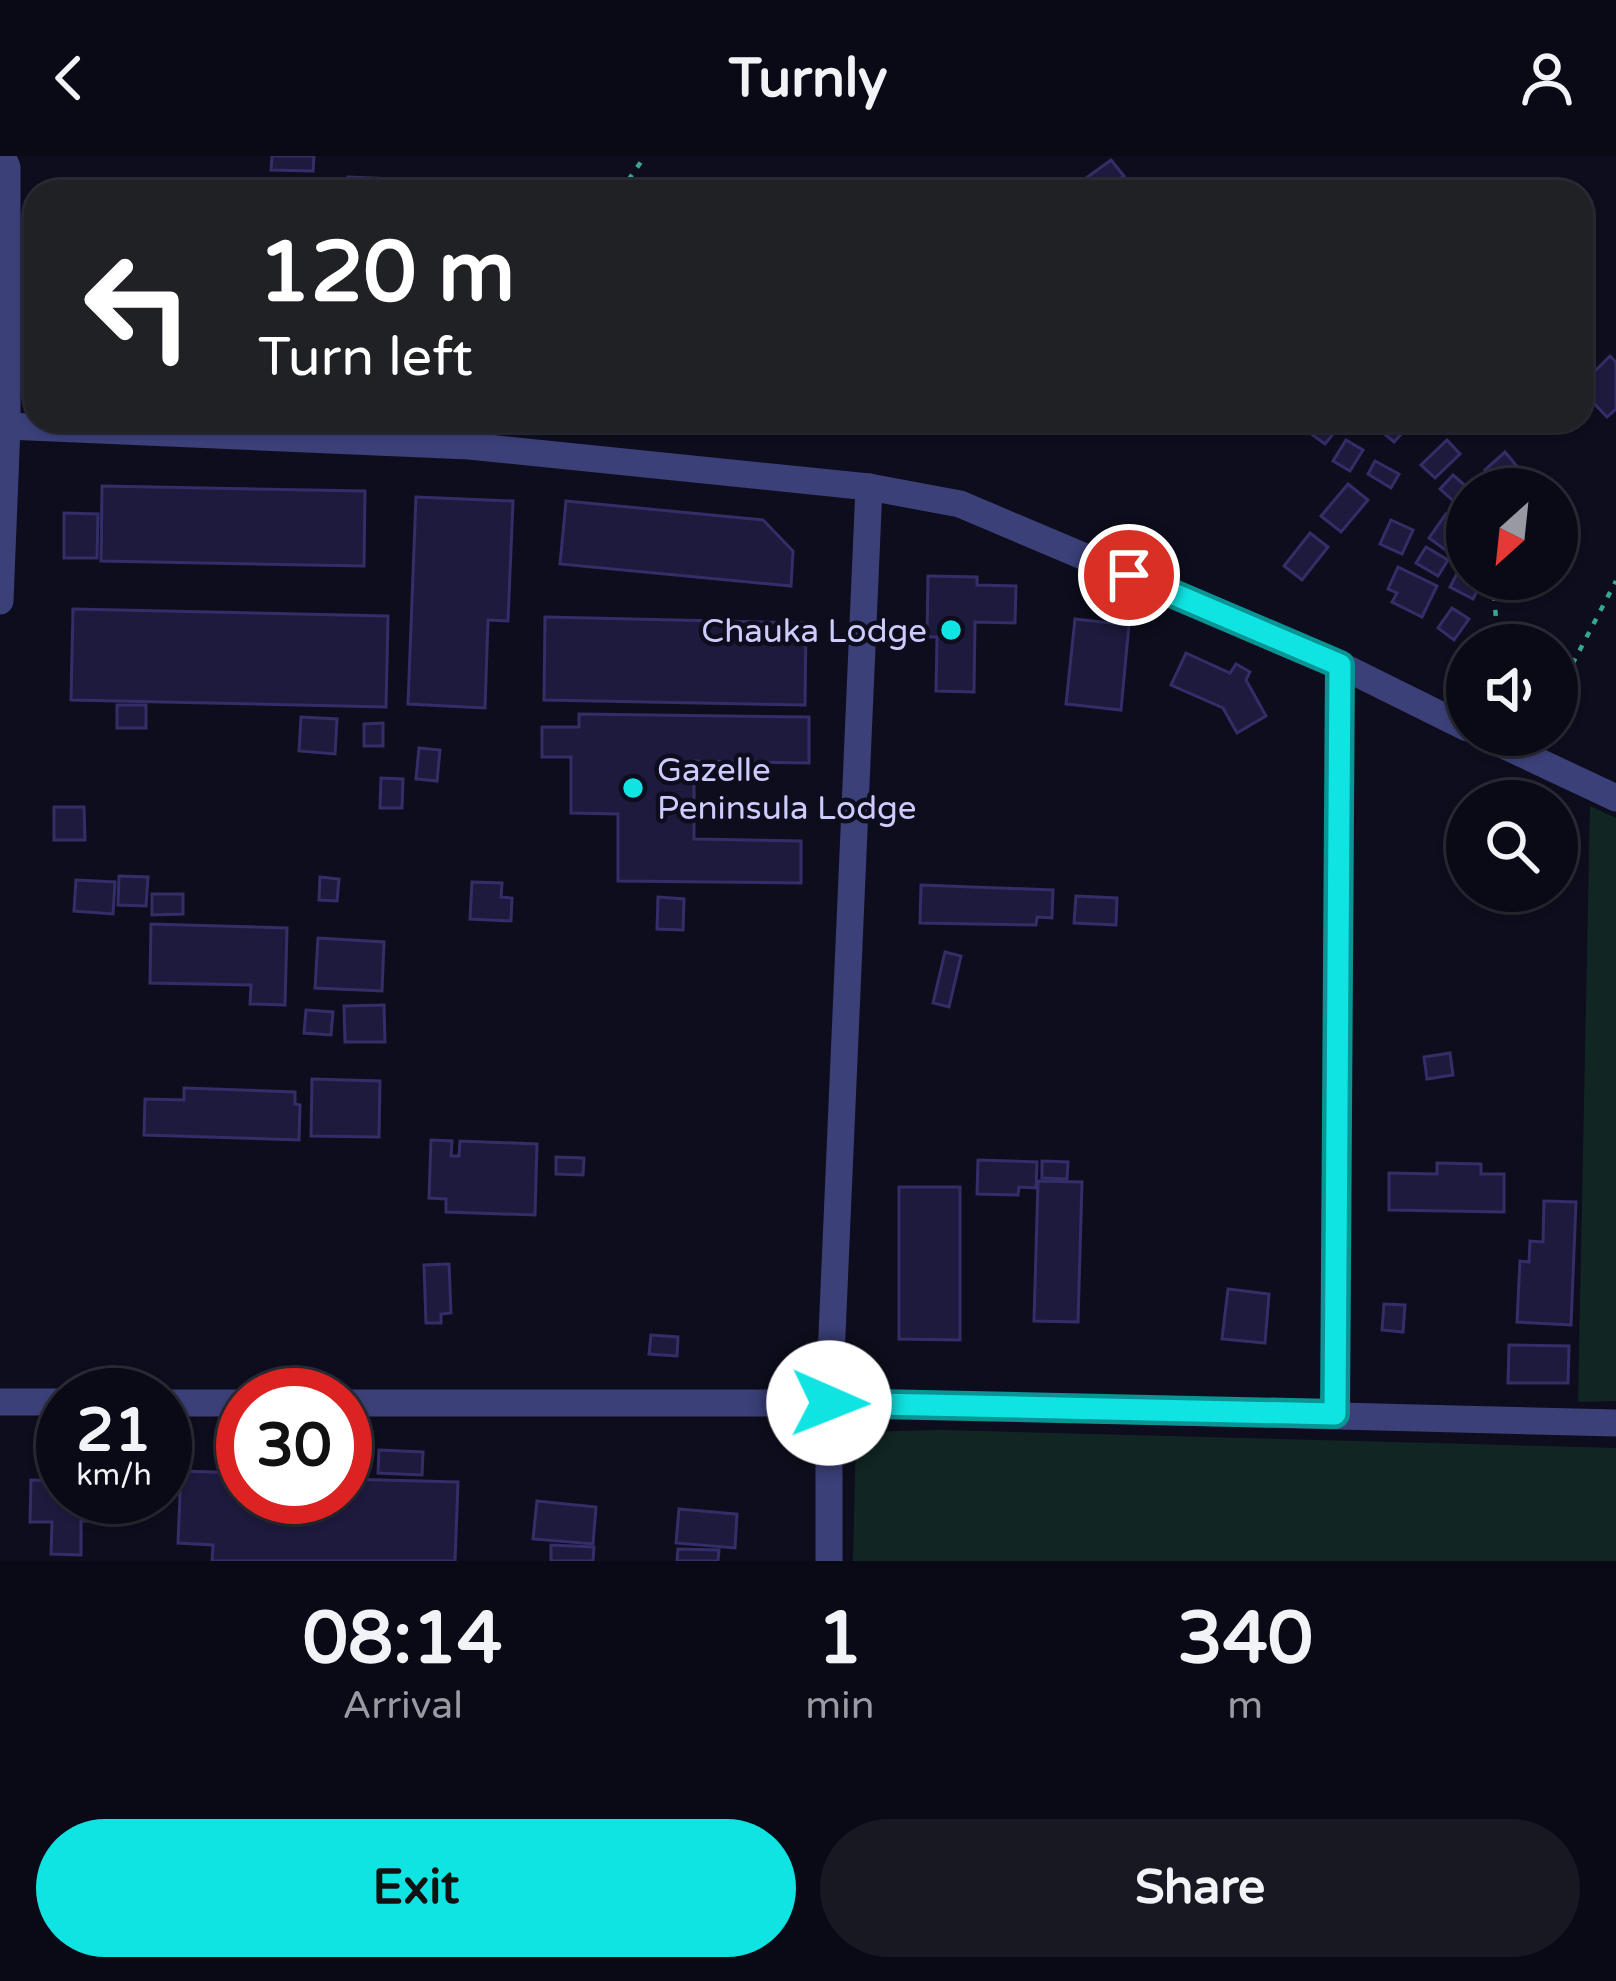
<!DOCTYPE html>
<html lang="en">
<head>
<meta charset="utf-8">
<style>
	body { margin:0; font-family:"Varela Round",sans-serif; background:#181823; color:#f1f3f6; height:100vh; display:flex; flex-direction:column; font-size:45px; white-space:nowrap }
	* { box-sizing:border-box; margin:0 }
	p { font-size:39px; color:#999aa1 }
	.icon { flex:none; width:66px; height:66px; fill:none; stroke:currentColor; stroke-width:2; stroke-linecap:round; stroke-linejoin:round }
	.map { position:relative; height:1405px; overflow:hidden }
	.panel { display:flex; flex-direction:column; background:#0a0a16; flex:1 }
	.panel>* { flex:none }
	.guide { position:absolute; left:24px; top:24px; width:1569px; height:252px; border-radius:36px; box-shadow:0 3px 9px #0004,0 0 0 3px #2a2b35; background:#202124; color:#fff; overflow:hidden }
	.needle { width:78px; rotate:207deg }
	.buttons { position:absolute; left:1446px; top:312px; display:grid; gap:24px }
	.buttons a { display:grid; place-items:center; width:132px; height:132px; border-radius:50%; background:#0a0a16; box-shadow:0 3px 9px #0004,0 0 0 3px #2a2b35; font-size:60px }
	.speed { position:absolute; left:36px; top:1212px; display:flex; gap:24px; font-size:60px; font-weight:700; text-align:center }
	.speed>* { display:grid; place-content:center; width:156px; height:156px; border-radius:50%; background:#0a0a16; box-shadow:0 3px 9px #0004,0 0 0 3px #2a2b35; line-height:1 }
	.speed small { font-size:30px; font-weight:400 }
	.speed .limit { border:18px solid #d22; background:#fff; color:#111 }
	.pin { position:absolute; display:grid; place-items:center; width:102px; height:102px; color:#fff; margin:-51px; border:6px solid #fff; border-radius:50%; box-shadow:0 3px 12px #0007 }
	.me { position:absolute; width:132px; margin:-66px; rotate:91deg; stroke-linejoin:round; filter:drop-shadow(0 0 9px #0008) }
	.turn { display:flex; align-items:center; gap:42px; height:252px; padding:0 36px; font-size:54px }
	.turn .icon { width:156px; height:156px; stroke-width:2.5 }
	.turn b { display:block; font-size:84px; line-height:102px }
	.eta { display:flex; justify-content:space-evenly; align-items:center; height:204px; text-align:center }
	.eta b { font-size:72px; font-weight:700; line-height:84px }
	.action { display:flex; gap:24px; margin-top:auto; padding:24px 36px }
	.action a { flex:1; height:138px; border-radius:72px; background:#10e4e2; color:#111; font-size:48px; font-weight:700; line-height:138px; text-align:center }
	.action a+a { background:#181823; color:#f1f3f6 }
	header { display:flex; justify-content:space-between; align-items:center; height:156px; padding:0 36px; background:#0a0a16; font-size:54px; font-weight:700 }
	.map>svg:first-child { display:block }
</style>
</head>
<body>
<header><svg class="icon" aria-label="back" viewBox="0 0 24 24"><path d="M15 5l-7 7 7 7"/></svg>Turnly<svg class="icon" aria-label="person" viewBox="0 0 24 24"><circle cx="12" cy="8" r="4"/><path d="M4 21q1-7 8-7t8 7"/></svg></header>
<div class="map">
<svg width="1616" height="1405" viewBox="0 0 1616 1405">
	<rect width="100%" height="100%" fill="#0e0d1d"/>
	<!-- green -->
	<g fill="#112623">
		<polygon points="1590,650 1616,662 1616,1245 1578,1246"/>
		<polygon points="941,1274 1616,1292 1616,1405 853,1405 856,1276"/>
	</g>
	<!-- building -->
	<g fill="#1e1a3d" stroke="#332e67" stroke-width="3">
		<polygon points="272,0 314,0 313,15 271,14"/>
		<polygon points="1111,4 1124,20 1103,36 1096,36 1086,22"/>
		<polygon points="348,21 395,23 394,36 347,36"/>
		<polygon points="1610,200 1616,206 1616,253 1607,261 1581,234 1581,229"/>
		<polygon points="1315,264 1327,264 1338,272 1325,288 1307,275"/>
		<polygon points="1400,264 1408,271 1394,286 1369,265"/>
		<polygon points="1346,284 1363,294 1350,315 1333,305"/>
		<polygon points="1447,284 1460,298 1435,322 1421,309"/>
		<polygon points="1505,296 1520,314 1500,332 1485,314"/>
		<polygon points="1375,305 1399,318 1391,332 1368,318"/>
		<polygon points="1453,319 1469,333 1458,349 1440,333"/>
		<polygon points="1348,328 1368,344 1341,376 1321,360"/>
		<polygon points="102,330 365,335 364,410 101,405"/>
		<polygon points="416,341 513,345 508,465 488,464 485,552 408,548"/>
		<polygon points="566,345 763,364 793,395 791,430 560,408"/>
		<polygon points="64,357 98,358 97,402 64,402"/>
		<polygon points="1446,358 1467,374 1451,398 1429,382"/>
		<polygon points="1391,364 1413,374 1402,398 1380,388"/>
		<polygon points="1310,377 1328,391 1302,424 1284,410"/>
		<polygon points="1426,391 1448,404 1438,420 1416,407"/>
		<polygon points="1462,408 1467,410 1467,423 1483,423 1473,443 1450,431"/>
		<polygon points="1398,411 1437,430 1422,461 1392,446 1397,437 1388,433"/>
		<polygon points="928,420 977,421 977,429 1016,430 1015,467 975,466 974,536 936,535 937,481 927,481"/>
		<polygon points="1452,452 1469,463 1454,484 1438,472"/>
		<polygon points="73,453 388,460 386,551 71,544"/>
		<polygon points="545,461 806,467 805,549 544,544"/>
		<polygon points="1075,463 1129,469 1121,554 1066,548"/>
		<polygon points="1186,497 1230,517 1236,508 1250,516 1246,524 1266,560 1237,577 1223,552 1171,529"/>
		<rect x="117" y="549" width="29" height="23"/>
		<polygon points="579,558 809,561 809,607 694,605 694,683 801,685 801,727 618,725 618,658 571,657 571,601 542,601 542,571 579,571"/>
		<polygon points="301,561 337,563 335,598 299,595"/>
		<polygon points="383,567 383,590 364,590 364,568"/>
		<polygon points="419,592 440,594 437,625 416,623"/>
		<polygon points="381,622 403,623 402,652 380,652"/>
		<polygon points="54,651 84,651 85,684 54,684"/>
		<polygon points="119,720 148,721 146,750 118,749"/>
		<polygon points="320,721 339,723 337,745 319,744"/>
		<polygon points="76,724 115,726 113,758 74,755"/>
		<polygon points="472,726 502,727 501,741 512,742 511,765 470,763"/>
		<polygon points="921,729 1053,734 1052,762 1037,761 1036,769 920,767"/>
		<polygon points="152,738 183,738 183,758 152,759"/>
		<polygon points="1076,740 1117,742 1116,769 1074,767"/>
		<polygon points="658,741 684,743 683,774 657,773"/>
		<polygon points="151,768 287,772 285,849 250,848 251,829 150,827"/>
		<polygon points="318,782 384,786 382,835 315,832"/>
		<polygon points="945,796 961,800 949,851 933,847"/>
		<polygon points="384,849 385,886 345,886 344,850"/>
		<polygon points="306,854 333,856 331,879 304,877"/>
		<polygon points="1450,897 1453,919 1427,923 1424,901"/>
		<polygon points="312,923 380,925 379,981 311,980"/>
		<polygon points="184,932 295,936 295,948 300,949 299,984 144,979 145,943 184,944"/>
		<polygon points="431,984 452,985 451,1000 459,1000 460,985 537,988 535,1059 446,1056 446,1043 429,1042"/>
		<polygon points="556,1001 584,1002 583,1019 556,1018"/>
		<polygon points="978,1004 1037,1006 1036,1032 1019,1031 1018,1039 977,1038"/>
		<polygon points="1042,1005 1068,1006 1067,1023 1042,1022"/>
		<polygon points="1437,1007 1481,1008 1481,1018 1504,1018 1504,1056 1389,1054 1389,1017 1437,1018"/>
		<polygon points="1038,1025 1082,1026 1078,1166 1034,1165"/>
		<polygon points="899,1031 960,1031 960,1184 899,1183"/>
		<polygon points="1544,1045 1576,1046 1571,1169 1517,1166 1520,1105 1529,1106 1530,1085 1543,1086"/>
		<polygon points="449,1108 451,1157 441,1158 441,1167 426,1167 424,1109"/>
		<polygon points="1228,1133 1269,1138 1265,1187 1222,1183"/>
		<polygon points="1384,1148 1405,1149 1403,1176 1382,1174"/>
		<polygon points="651,1179 678,1181 677,1200 649,1198"/>
		<polygon points="1509,1189 1569,1190 1568,1227 1508,1227"/>
		<polygon points="379,1294 423,1296 422,1319 378,1317"/>
		<polygon points="181,1315 243,1317 243,1341 345,1341 345,1323 458,1326 455,1405 212,1405 213,1389 178,1387"/>
		<polygon points="31,1324 63,1325 63,1341 93,1341 92,1365 81,1365 81,1399 51,1398 52,1366 30,1366"/>
		<polygon points="537,1345 596,1351 593,1388 533,1383"/>
		<polygon points="679,1353 737,1358 735,1392 676,1387"/>
		<polygon points="551,1389 594,1391 593,1405 551,1405"/>
		<polygon points="678,1393 719,1394 718,1405 677,1405"/>
	</g>
	<g fill="none" stroke-linecap="round" stroke-linejoin="round">
		<!-- path -->
		<g stroke="#35a793" stroke-width="4.5" stroke-dasharray="6 9" stroke-linecap="butt">
			<polyline points="620,36 645,0"/>
			<polyline points="1493,424 1498,489"/>
			<polyline points="1557,507 1573,507 1616,425"/>
		</g>
		<!-- minor -->
		<g stroke="#3b4079" stroke-width="27">
			<polyline points="7,270 469,290 869,331 960,348 1340,509 1467,572"/>
			<polyline points="0,445 7,270 7,11 2,0"/>
			<polyline points="1482,579 1616,642"/>
			<polyline points="0,1246 63,1246"/>
			<polyline points="165,1247 243,1247"/>
			<polyline points="345,1247 829,1247 1616,1267"/>
			<polyline points="1335,1257 1340,509"/>
			<polyline points="829,1405 829,1247 869,331"/>
		</g>
	</g>
	<g fill="none" stroke-linecap="round" stroke-linejoin="round">
		<defs>
			<polyline id="route" points="829,1247 1335,1258 1340,509 1129,419"/>
		</defs>
		<!-- route casing -->
		<use href="#route" stroke="#0a9493" stroke-width="30"/>
		<!-- route -->
		<use href="#route" stroke="#10e4e2" stroke-width="21"/>
	</g>
	<!-- markers -->
	<g fill="#10e4e2" stroke="#0e0d1d" stroke-width="4.5">
		<circle cx="951" cy="474" r="12"/>
		<circle cx="633" cy="632" r="12"/>
	</g>
	<g text-anchor="middle" stroke-width="9" stroke-linejoin="round" paint-order="stroke">
		<!-- poi labels -->
		<g font-size="33" fill="#cdccfc" stroke="#0e0d1d" text-anchor="end">
			<text x="927" y="486">Chauka Lodge</text>
			<text x="657" y="625" text-anchor="start">Gazelle<tspan x="657" dy="38">Peninsula Lodge</tspan></text>
		</g>
	</g>
</svg>
<div class="buttons">
<a><svg class="needle" viewBox="-14 -14 28 28"><path d="M0-13l5 13h-10z" fill="#e53935"/><path d="M0 13l5-13h-10z" fill="#999aa1"/></svg></a>
<a><svg class="icon" aria-label="sound" viewBox="0 0 24 24"><path d="M4 9h4l5-4v14l-5-4H4zM17 9q2 3 0 6"/></svg></a>
<a><svg class="icon" aria-label="search" viewBox="0 0 24 24"><circle cx="10" cy="10" r="6"/><path d="M15 15l6 6"/></svg></a>
</div>
<div class="speed"><div>21<small>km/h</small></div><div class="limit">30</div></div>
<div class="pin" style="left:1129px;top:419px;background:#d93025"><svg class="icon" aria-label="arrive" viewBox="0 0 24 24"><path d="M6 21V4h12l-3 4 3 4H6"/></svg></div>
<svg class="me" style="left:829px;top:1247px" viewBox="-20 -20 40 40"><circle r="19" fill="#fff"/><path d="M0-13L10 11 0 6-10 11z" fill="#10e4e2"/></svg>
<div class="guide">
<div class="turn"><svg class="icon" aria-label="left" viewBox="0 0 24 24"><path d="M17 20v-9H6M10 6l-5 5 5 5"/></svg><div><b>120 m</b>Turn left</div></div>
</div>
</div>
<section class="panel">
<div class="eta">
<div><b>08:14</b><p>Arrival</p></div>
<div><b>1</b><p>min</p></div>
<div><b>340</b><p>m</p></div>
</div>
<div class="action"><a>Exit</a><a>Share</a></div>
</section>
</body>
</html>
